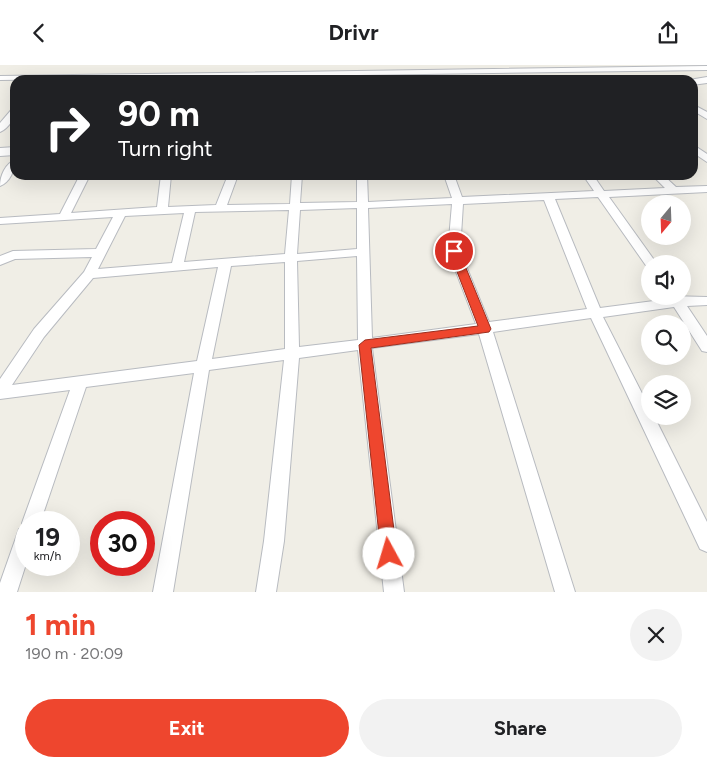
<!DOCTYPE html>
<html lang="en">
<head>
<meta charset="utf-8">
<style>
	body { margin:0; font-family:Figtree,sans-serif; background:#f2f2f2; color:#202124; height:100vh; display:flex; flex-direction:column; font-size:19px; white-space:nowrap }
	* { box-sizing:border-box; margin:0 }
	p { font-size:16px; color:#757577 }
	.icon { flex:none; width:28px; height:28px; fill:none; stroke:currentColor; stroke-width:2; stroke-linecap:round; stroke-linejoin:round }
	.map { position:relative; height:527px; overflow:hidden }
	.sheet { display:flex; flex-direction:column; background:#fff; flex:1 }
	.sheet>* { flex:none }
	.top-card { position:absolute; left:10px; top:10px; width:688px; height:105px; border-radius:15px; box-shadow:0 5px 20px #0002; background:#202124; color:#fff; overflow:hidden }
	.needle { width:32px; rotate:199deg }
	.buttons { position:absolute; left:641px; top:130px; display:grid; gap:10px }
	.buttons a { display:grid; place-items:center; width:50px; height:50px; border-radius:50%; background:#fff; box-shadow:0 5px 20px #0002; font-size:25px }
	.speed { position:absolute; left:15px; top:446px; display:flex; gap:10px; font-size:25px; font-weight:700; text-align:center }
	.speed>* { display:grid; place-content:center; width:65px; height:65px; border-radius:50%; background:#fff; box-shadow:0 5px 20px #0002; line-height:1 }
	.speed small { font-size:12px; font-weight:400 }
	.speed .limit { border:8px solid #d22; background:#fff; color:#111 }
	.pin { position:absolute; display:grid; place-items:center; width:42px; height:42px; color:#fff; margin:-21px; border:2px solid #fff; border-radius:50%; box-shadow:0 1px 5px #0007 }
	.me { position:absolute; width:55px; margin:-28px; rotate:354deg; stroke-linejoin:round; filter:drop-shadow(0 0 4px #0008) }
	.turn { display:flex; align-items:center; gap:18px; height:105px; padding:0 25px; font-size:22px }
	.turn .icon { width:65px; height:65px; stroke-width:2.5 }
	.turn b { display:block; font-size:35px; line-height:42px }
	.round { display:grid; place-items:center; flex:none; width:52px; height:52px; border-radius:26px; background:#f2f2f2 }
	.overview { display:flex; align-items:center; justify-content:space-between; height:85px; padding:0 25px }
	h1 { font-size:30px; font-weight:700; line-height:38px; color:#ee462e }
	.primary-button { display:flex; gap:10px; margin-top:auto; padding:10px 25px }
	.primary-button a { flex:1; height:58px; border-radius:30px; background:#ee462e; color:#fff; font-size:20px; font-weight:700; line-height:58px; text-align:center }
	.primary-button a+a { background:#f2f2f2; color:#202124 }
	header { display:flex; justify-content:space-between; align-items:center; height:65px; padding:0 25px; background:#fff; font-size:22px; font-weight:700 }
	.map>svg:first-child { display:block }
</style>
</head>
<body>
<header><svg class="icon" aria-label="back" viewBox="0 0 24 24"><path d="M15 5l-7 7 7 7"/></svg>Drivr<svg class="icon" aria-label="share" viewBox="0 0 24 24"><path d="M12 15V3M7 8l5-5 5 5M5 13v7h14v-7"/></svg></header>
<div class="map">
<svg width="707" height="527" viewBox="0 0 707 527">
	<rect width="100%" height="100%" fill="#f0eee6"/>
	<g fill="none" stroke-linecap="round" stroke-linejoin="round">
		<defs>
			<g id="minor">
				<polygon points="707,1 707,5 0,15 0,11"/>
				<polygon points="692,39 707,47 707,54 692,45"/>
				<path d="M12,44H15C15,53 9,63 0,67V58Z"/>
				<polygon points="692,79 707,89 707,97 692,87"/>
				<path d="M15,95C15,105 10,117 0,121C0,111 5,99 15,95Z"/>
				<path d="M80,110H90L71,148L157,142L161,110H171L168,142L216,140L228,110H238L227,140L290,139L292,110H302L300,138L357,137V110H367L368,137L452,133L444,110H454L462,132L594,126L583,110H593L604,126L665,123L652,110H663L676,122L707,121V127L609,132L657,199H650V203L647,202L598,132L555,134L600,243L669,234L668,231L707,232V240L687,241L707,271V287L702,286L674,242L603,252L650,344V351H654L707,457V487L700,484L591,253L493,267L575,527H555L479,269L372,283L404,527H384L358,285L299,293L284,476L276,527H256L264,476L284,295L209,305L173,527H153L194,308L86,322L40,458H26V499L17,527H0V518L19,464L24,463L22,458L70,325L0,334V314L34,264L84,207L92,192L15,194L0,200V191L13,186L96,184L113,152L0,159V153L60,149ZM544,135L587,244L489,257L460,186L463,139ZM452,139L448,186L476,259L372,273L368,143ZM357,143V184L297,189L300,145ZM289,145L285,189L184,197L195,147ZM184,148L172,198L98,204L125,151ZM357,191L358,275L299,282L297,196ZM285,197V284L212,294L231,201ZM218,202L197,296L12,320L44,272L93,213Z"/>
			</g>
			<g id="tertiary">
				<polygon points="707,12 707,18 692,20 692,15 689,15"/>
				<polygon points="15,82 15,90 0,91 0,83"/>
			</g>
		</defs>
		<!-- minor casing -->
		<use href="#minor" stroke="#b8bbc0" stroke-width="2"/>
		<!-- tertiary casing -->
		<use href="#tertiary" stroke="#b8bbc0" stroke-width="2"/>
		<!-- minor -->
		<use href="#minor" fill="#fff" fill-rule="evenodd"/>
		<!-- tertiary -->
		<use href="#tertiary" fill="#fff" fill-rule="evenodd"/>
	</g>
	<!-- route -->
	<polygon fill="#ee462e" stroke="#9b2e1e" points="454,183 459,186 491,264 489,267 371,283 397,489 395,495 389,497 383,495 381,489 359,280 365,275 478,261 449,186"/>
</svg>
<div class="buttons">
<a><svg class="needle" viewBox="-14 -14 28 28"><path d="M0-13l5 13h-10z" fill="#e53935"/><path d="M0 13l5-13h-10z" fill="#757577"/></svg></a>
<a><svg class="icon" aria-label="sound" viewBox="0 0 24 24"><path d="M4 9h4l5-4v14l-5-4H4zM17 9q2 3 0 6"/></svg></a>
<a><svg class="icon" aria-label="search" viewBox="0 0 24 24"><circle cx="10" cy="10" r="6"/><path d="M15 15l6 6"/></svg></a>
<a><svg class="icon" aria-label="layers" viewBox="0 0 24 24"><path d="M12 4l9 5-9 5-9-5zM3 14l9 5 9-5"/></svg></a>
</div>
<div class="speed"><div>19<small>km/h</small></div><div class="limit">30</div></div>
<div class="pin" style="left:454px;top:186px;background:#d93025"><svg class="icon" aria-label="arrive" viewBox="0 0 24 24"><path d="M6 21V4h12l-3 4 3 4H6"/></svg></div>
<svg class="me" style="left:389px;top:489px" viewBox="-20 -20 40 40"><circle r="19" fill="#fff"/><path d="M0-13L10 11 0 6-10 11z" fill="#ee462e"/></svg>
<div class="top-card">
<div class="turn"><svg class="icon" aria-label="right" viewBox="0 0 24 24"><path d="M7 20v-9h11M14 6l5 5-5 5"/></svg><div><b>90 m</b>Turn right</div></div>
</div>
</div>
<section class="sheet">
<div class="overview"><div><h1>1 min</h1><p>190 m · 20:09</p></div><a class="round"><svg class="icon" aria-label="close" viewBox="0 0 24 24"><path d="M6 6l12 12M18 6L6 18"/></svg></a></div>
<div class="primary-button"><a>Exit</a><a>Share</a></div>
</section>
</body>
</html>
